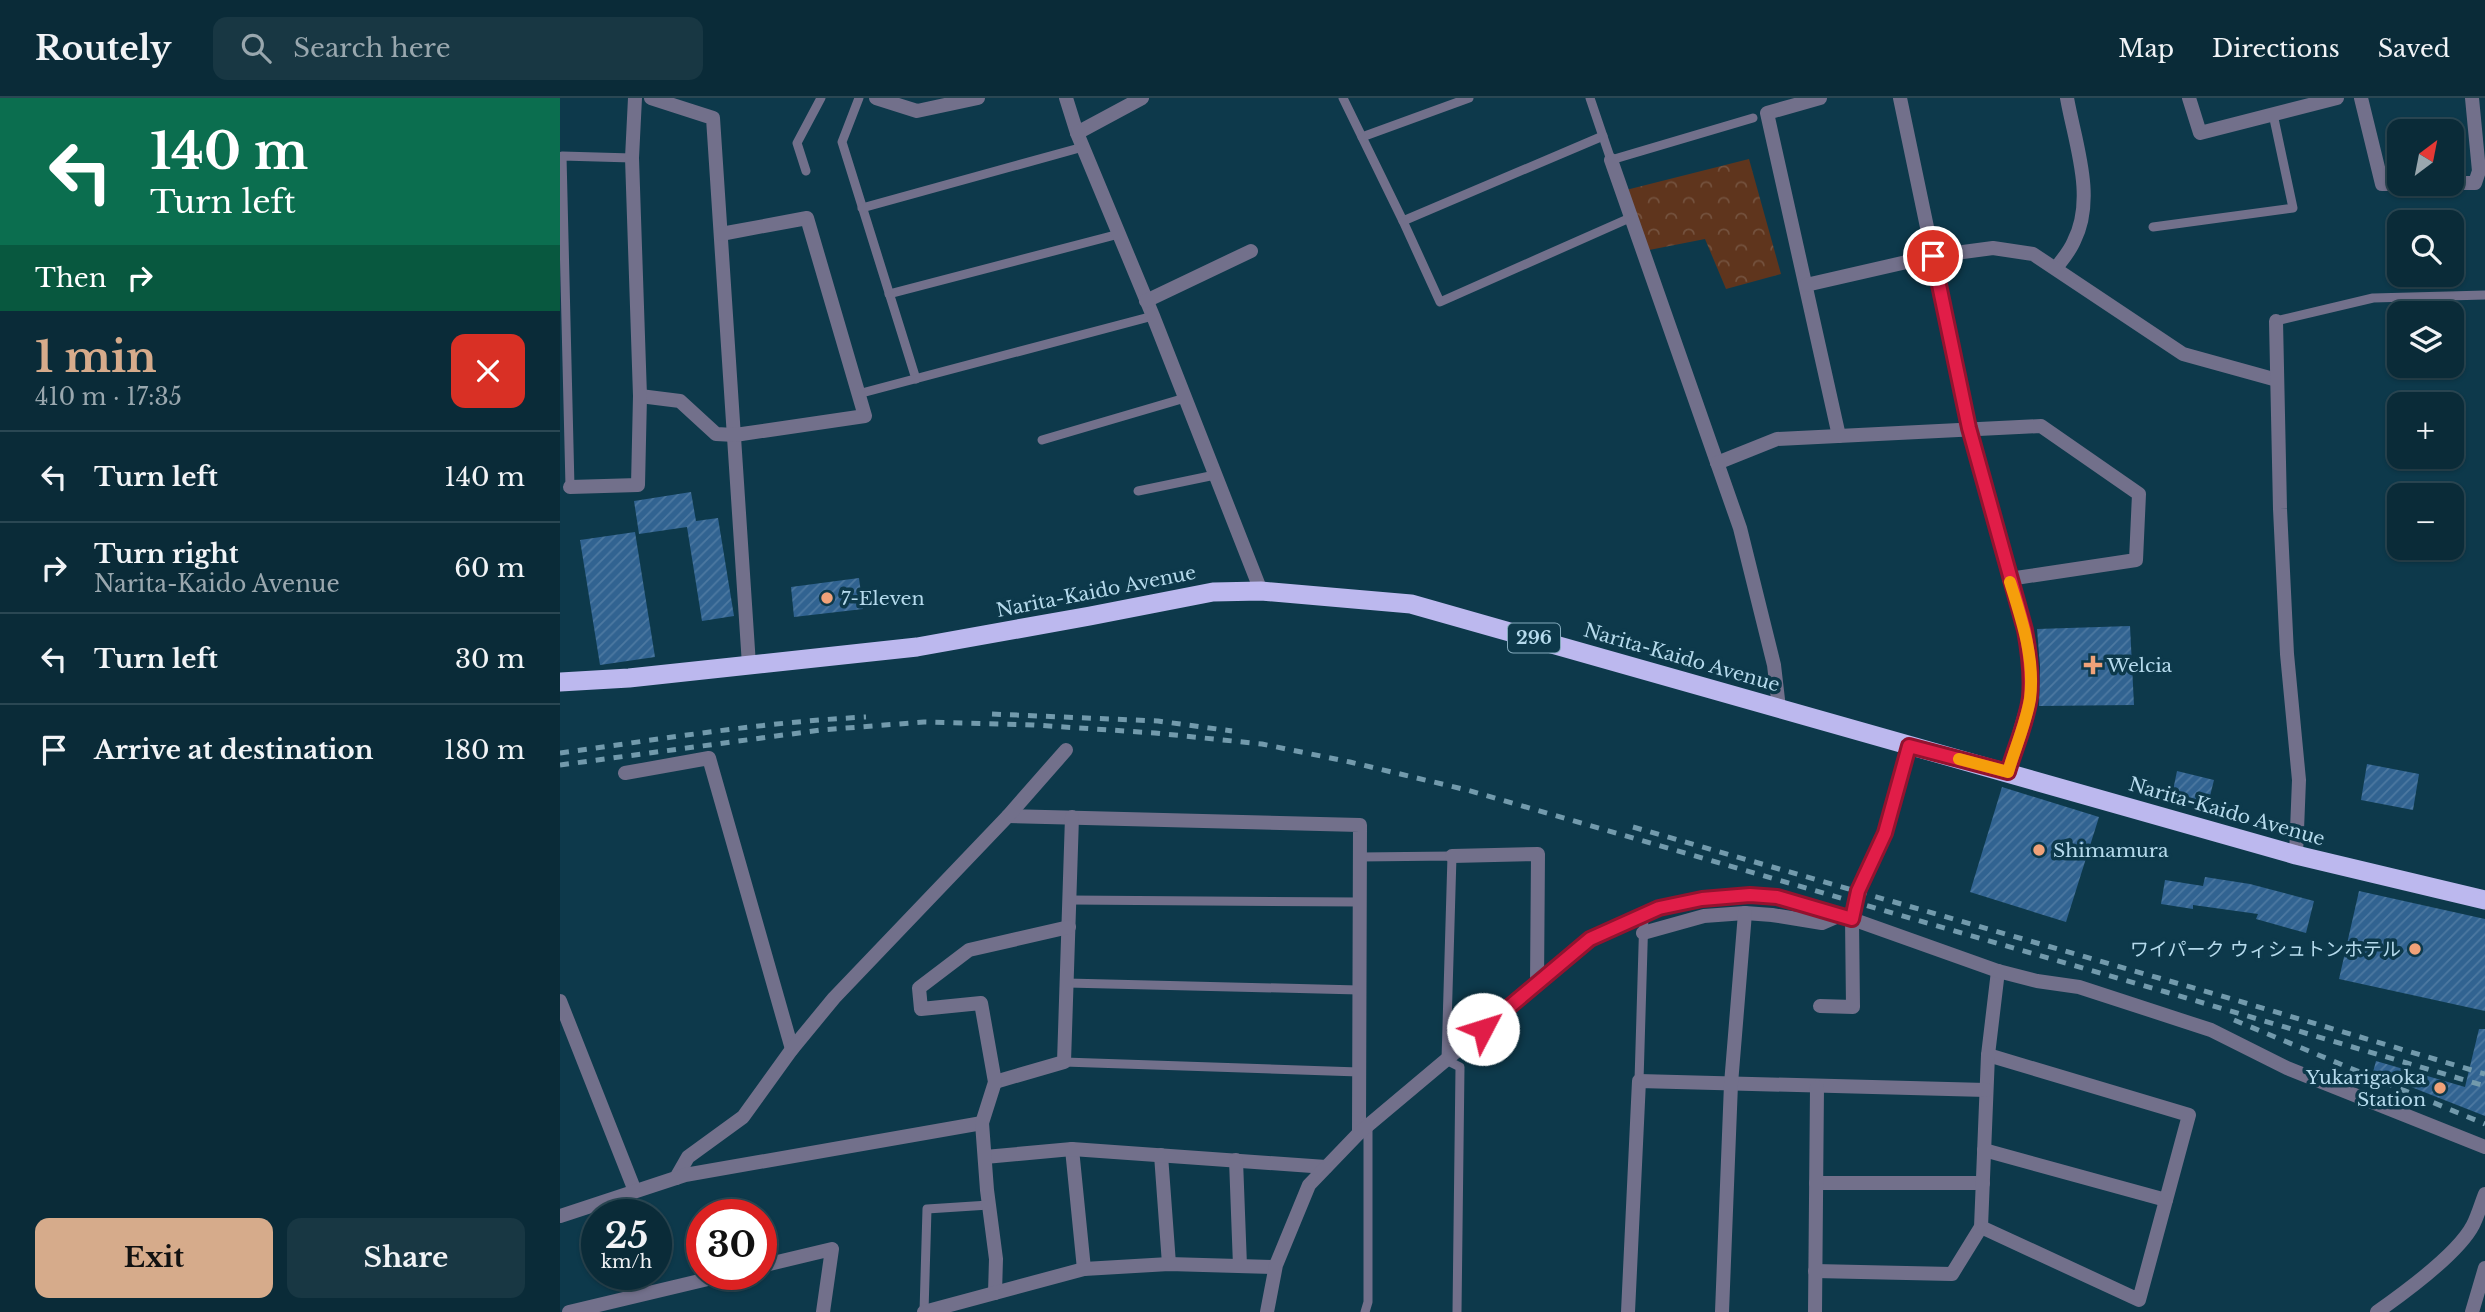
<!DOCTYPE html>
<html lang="en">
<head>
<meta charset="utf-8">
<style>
	body { margin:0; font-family:"Libre Baskerville","Noto Sans JP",serif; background:#183743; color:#f1f3f6; height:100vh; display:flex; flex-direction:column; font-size:26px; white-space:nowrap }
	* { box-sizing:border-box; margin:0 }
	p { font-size:23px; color:#99a7ae }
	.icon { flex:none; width:38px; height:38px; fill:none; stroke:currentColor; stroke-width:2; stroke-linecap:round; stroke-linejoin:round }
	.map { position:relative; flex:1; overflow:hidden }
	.side { display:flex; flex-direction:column; background:#0a2b38; width:560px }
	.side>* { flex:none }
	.hud { background:#0b6e4f; color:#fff; overflow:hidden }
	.needle { width:46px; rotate:32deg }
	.controls { position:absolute; left:1827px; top:21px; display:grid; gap:14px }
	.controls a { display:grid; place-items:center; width:77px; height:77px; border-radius:14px; background:#0a2b38; box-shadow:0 2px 5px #0004,0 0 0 2px #2a4753; font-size:35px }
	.speed { position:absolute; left:21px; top:1101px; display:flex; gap:14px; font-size:35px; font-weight:700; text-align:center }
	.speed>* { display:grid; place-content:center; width:91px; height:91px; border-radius:50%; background:#0a2b38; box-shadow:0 2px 5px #0004,0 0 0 2px #2a4753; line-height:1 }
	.speed small { font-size:18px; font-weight:400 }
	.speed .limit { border:10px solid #d22; background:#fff; color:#111 }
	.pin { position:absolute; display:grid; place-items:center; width:60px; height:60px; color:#fff; margin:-30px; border:4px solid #fff; border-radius:50%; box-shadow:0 2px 7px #0007 }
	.me { position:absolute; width:77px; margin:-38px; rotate:50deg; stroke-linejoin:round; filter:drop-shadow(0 0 5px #0008) }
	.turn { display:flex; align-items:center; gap:24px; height:147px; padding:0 35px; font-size:32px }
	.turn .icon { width:91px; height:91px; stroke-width:2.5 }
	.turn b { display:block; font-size:49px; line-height:60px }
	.then { display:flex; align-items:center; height:66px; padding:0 35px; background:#0003; gap:14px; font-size:26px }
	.round { display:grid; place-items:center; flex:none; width:74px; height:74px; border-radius:14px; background:#183743 }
	.summary { display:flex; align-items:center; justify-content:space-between; height:119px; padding:0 35px }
	h1 { font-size:42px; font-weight:700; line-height:52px; color:#d6ab8b }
	.cta { display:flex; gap:14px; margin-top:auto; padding:14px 35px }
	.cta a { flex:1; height:80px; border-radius:14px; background:#d6ab8b; color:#111; font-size:28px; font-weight:700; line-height:80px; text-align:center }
	.cta a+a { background:#183743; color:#f1f3f6 }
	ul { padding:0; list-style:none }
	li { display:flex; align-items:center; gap:21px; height:91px; padding:0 35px; border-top:2px solid #2a4753 }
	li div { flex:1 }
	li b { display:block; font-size:26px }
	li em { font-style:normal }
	header { display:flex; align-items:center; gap:42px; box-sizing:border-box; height:98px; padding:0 35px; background:#0a2b38; border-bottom:2px solid #2a4753 }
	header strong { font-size:33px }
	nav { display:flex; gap:38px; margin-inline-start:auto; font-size:24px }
	.search { width:490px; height:63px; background:#183743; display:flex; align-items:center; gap:18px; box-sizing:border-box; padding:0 24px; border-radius:14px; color:#99a7ae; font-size:26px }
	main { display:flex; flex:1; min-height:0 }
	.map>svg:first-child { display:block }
</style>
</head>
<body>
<header>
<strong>Routely</strong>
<div class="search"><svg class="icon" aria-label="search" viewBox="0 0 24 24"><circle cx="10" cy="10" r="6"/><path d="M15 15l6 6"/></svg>Search here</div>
<nav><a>Map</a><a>Directions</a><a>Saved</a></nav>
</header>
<main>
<section class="side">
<div class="hud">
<div class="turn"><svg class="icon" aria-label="left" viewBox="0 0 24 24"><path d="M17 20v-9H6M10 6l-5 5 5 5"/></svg><div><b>140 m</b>Turn left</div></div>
<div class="then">Then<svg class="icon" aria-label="right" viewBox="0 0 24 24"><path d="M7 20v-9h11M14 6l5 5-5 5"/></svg></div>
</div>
<div class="summary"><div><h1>1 min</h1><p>410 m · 17:35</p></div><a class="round" style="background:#d93025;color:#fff"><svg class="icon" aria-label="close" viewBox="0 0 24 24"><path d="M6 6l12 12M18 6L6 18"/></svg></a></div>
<ul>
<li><svg class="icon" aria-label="left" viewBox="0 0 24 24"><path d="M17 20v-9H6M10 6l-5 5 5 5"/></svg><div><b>Turn left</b></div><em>140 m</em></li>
<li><svg class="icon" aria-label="right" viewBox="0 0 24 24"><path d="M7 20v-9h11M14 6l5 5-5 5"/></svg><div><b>Turn right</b><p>Narita-Kaido Avenue</p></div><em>60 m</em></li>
<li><svg class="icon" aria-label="left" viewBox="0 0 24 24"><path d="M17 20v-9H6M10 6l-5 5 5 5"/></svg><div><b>Turn left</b></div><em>30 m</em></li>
<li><svg class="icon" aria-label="arrive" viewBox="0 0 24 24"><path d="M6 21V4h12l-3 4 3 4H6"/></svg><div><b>Arrive at destination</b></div><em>180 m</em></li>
</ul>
<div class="cta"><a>Exit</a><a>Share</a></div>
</section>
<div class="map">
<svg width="1925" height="1214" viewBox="0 0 1925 1214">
	<defs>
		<pattern id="park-crowns" width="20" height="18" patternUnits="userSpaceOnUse" patternTransform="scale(1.75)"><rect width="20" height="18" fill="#5f351d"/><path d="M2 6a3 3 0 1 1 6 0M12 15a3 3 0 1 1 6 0" fill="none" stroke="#74523e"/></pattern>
		<pattern id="building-hatch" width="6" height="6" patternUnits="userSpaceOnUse" patternTransform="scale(1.75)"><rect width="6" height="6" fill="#316391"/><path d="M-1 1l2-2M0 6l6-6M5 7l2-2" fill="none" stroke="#4d79a1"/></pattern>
	</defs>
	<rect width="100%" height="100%" fill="#0d394b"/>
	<!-- park -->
	<polygon fill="url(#park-crowns)" points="1189,61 1221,176 1166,191 1145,141 1084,153 1062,93"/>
	<!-- building -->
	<g fill="url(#building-hatch)">
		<polygon points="131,394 136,423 158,420 174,518 142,523 127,429 79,436 74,403"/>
		<polygon points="75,434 95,559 40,567 20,442"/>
		<polygon points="299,480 303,511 234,519 231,489"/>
		<polygon points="1570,528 1574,607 1479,608 1480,568 1477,531"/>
		<polygon points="1807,666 1859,676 1853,712 1801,702"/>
		<polygon points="1617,673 1654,682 1647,710 1611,702"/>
		<polygon points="1442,689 1539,719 1506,824 1410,794"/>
		<polygon points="1645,779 1690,786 1754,803 1746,835 1696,821 1698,816 1633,807 1633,811 1601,806 1605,782 1643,788"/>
		<polygon points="1799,793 1925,821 1925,913 1779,881"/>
		<polygon points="1919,931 1925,931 1925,1018 1813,974 1816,963 1905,989"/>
	</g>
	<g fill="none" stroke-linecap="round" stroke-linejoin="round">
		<!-- service -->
		<g stroke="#72708b" stroke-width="9">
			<polyline points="299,0 282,44 356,281"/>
			<polyline points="783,0 843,123 1043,38"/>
			<polyline points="1030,0 1051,62 1193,20"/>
			<polyline points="802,39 909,0"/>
			<polyline points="246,73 237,45 261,0"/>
			<polyline points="302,110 523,49"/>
			<polyline points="843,123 880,204 1072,119"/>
			<polyline points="1593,129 1733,110 1713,16"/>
			<polyline points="329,196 559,136"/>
			<polyline points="1716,223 1813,200 1925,197"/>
			<polyline points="298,296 593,218"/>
			<polyline points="482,342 625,300"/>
			<polyline points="10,389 2,58 72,60"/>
			<polyline points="578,393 655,377"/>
			<polyline points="800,759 892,758 886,962 900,969 897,1214"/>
			<polyline points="510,802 800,804"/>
			<polyline points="507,885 799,892"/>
			<polyline points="504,964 799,974"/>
			<polyline points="1079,983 1084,816"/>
			<polyline points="364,1214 367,1111 429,1107"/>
			<polyline points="805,1214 808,1204 808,1027"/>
		</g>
		<!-- minor -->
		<g stroke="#72708b" stroke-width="14">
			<polyline points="91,0 153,20 189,567"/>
			<polyline points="316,0 357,13 418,0"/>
			<polyline points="506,0 517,35 593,218 701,493"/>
			<polyline points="1260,0 1207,15 1279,338"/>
			<polyline points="1340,0 1409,330 1465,532 1470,568 1469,602 1448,674"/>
			<polyline points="1629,0 1640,35 1777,0"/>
			<polyline points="1801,0 1822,86 1859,86"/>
			<polyline points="517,35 582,0"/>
			<polyline points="1051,62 1180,430 1214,567 1219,610"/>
			<polyline points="1892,85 1915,85 1919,73 1912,0"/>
			<path d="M1496,170C1502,162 1510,153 1514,143C1536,100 1515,45 1507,0"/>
			<polyline points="1246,187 1373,158 1433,150 1473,156 1623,256 1717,282"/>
			<polyline points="586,203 691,153"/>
			<polyline points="1716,223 1720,411 1727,556 1739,682 1736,757"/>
			<polyline points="80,298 120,303 156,336 175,337 305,318 247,120 161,136"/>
			<polyline points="1157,365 1217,341 1481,328 1579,396 1576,462 1449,481"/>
			<polyline points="10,389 78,387 80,298 72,60 75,0"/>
			<polyline points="65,675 149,660 232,951"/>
			<polyline points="448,718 800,727 799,1035"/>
			<polyline points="892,758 978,756 977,886"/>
			<polyline points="1083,835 1144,818 1185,815 1212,817 1262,825 1278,818"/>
			<polyline points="0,903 75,1093"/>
			<polyline points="1260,908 1293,909 1292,821 1295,804 1298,793 1325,735 1349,648"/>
			<polyline points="435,984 504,964 512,719"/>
			<polyline points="512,1051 524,1171"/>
			<polyline points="1424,1052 1606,1102"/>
			<polyline points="601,1057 609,1166"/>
			<polyline points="425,1059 512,1051 766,1069"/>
			<polyline points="676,1062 680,1168"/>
			<polyline points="116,1080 128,1059 183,1019 232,951 274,900 448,718 506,652"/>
			<polyline points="1256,1085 1423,1085"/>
			<polyline points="0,1118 125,1077 422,1025"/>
			<polyline points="1421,1129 1579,1202 1629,1017 1428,957"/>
			<polyline points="201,1168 272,1151 263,1214"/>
			<polyline points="1255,1173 1392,1176 1421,1129 1428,957 1438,873"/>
			<polyline points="435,1195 436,1161 427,1092 422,1025 435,984 421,905 361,911 359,890 409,852 509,829"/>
			<polyline points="9,1214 169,1176"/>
			<polyline points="364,1214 524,1171 609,1166 715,1169"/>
			<polyline points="707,1214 716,1167 749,1087 799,1035 1030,841 1099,810 1142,801 1190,798 1217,799 1292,821 1438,873 1477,883 1519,889 1651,932 1727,970 1925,1049"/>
			<polyline points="1068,1214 1079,983 1426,992"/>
			<polyline points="1162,1214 1171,986 1185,815"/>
			<polyline points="1255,1214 1257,989"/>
			<path d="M1817,1214C1844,1195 1898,1156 1913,1127C1918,1117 1921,1106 1925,1096"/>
		</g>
		<!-- tertiary -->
		<polyline stroke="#72708b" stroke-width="14" points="1912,1214 1925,1170"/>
		<!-- trunk -->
		<polyline stroke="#bcb8ee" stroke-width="19" points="0,584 69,580 357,549 530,518 653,494 701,493 851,506 1736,757 1925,802"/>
		<!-- rail -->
		<g stroke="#729aac" stroke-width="5" stroke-dasharray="9 9" stroke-linecap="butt">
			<polyline points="432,616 598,623 672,633"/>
			<path d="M0,655C102,641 203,624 306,619"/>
			<polyline points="0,667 261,632 364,624 474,627 595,635 702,646 790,664 907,692 1606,894 1925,988"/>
			<polyline points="1073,729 1672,901 1925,976"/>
			<polyline points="1674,922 1925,1026"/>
		</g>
	</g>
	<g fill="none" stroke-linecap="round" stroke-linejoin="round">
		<defs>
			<path id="route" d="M923,931L1030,841L1099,810L1142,801L1190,797L1217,799L1292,821L1298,793L1325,735L1349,648L1448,674C1455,650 1467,623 1470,599C1472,576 1469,554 1465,532L1409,330L1373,158"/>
		</defs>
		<!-- route casing -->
		<use href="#route" stroke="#92132f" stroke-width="18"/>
		<!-- route -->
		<use href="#route" stroke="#e11d48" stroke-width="12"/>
		<!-- slow -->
		<path stroke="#f59e0b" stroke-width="12" d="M1399,661L1448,674C1455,650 1466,625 1470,601C1475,561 1462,522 1450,484"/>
	</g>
	<!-- markers -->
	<g fill="#f0a279" stroke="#0d394b" stroke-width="2.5">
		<circle cx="267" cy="500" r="7"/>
		<path d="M1529.5 556.5h7v7h7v7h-7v7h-7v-7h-7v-7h7z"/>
		<circle cx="1479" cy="752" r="7"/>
		<circle cx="1855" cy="851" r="7"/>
		<circle cx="1880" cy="990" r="7"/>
	</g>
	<g text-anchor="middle" stroke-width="7" stroke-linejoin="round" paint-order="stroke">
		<!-- shield labels -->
		<rect fill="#0d394b" stroke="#83aabc" stroke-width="2" x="948" y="525.5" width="52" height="29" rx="5"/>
		<g font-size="18" font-weight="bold" fill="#b5daec">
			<text x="974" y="546">296</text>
		</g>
		<!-- street labels -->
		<g font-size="19" fill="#b5daec" stroke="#0d394b">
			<text transform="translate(536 493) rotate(-11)" y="7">Narita-Kaido Avenue</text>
			<text transform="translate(1122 559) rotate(16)" y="7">Narita-Kaido Avenue</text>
			<text transform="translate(1667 713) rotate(16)" y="7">Narita-Kaido Avenue</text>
		</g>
		<!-- poi labels -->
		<g font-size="19" fill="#b5daec" stroke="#0d394b" text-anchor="start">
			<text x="281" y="507">7-Eleven</text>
			<text x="1547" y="574">Welcia</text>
			<text x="1493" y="759">Shimamura</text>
			<text x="1841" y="858" text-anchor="end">ワイパーク ウィシュトンホテル</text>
			<text x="1866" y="986" text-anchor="end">Yukarigaoka<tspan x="1866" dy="22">Station</tspan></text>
		</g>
	</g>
</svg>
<div class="controls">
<a><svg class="needle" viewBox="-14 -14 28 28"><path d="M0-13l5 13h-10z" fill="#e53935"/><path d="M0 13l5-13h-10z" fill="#99a7ae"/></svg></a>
<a><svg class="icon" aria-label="search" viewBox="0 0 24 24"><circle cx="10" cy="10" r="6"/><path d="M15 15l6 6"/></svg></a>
<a><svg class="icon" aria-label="layers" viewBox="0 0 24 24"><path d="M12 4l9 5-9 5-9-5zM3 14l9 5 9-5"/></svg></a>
<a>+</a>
<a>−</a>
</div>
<div class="speed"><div>25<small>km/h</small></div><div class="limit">30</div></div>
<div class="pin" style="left:1373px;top:158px;background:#d93025"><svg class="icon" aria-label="arrive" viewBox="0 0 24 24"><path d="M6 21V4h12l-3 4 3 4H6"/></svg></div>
<svg class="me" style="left:923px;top:931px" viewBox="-20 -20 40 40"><circle r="19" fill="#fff"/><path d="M0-13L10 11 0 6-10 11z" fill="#e11d48"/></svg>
</div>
</main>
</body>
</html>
